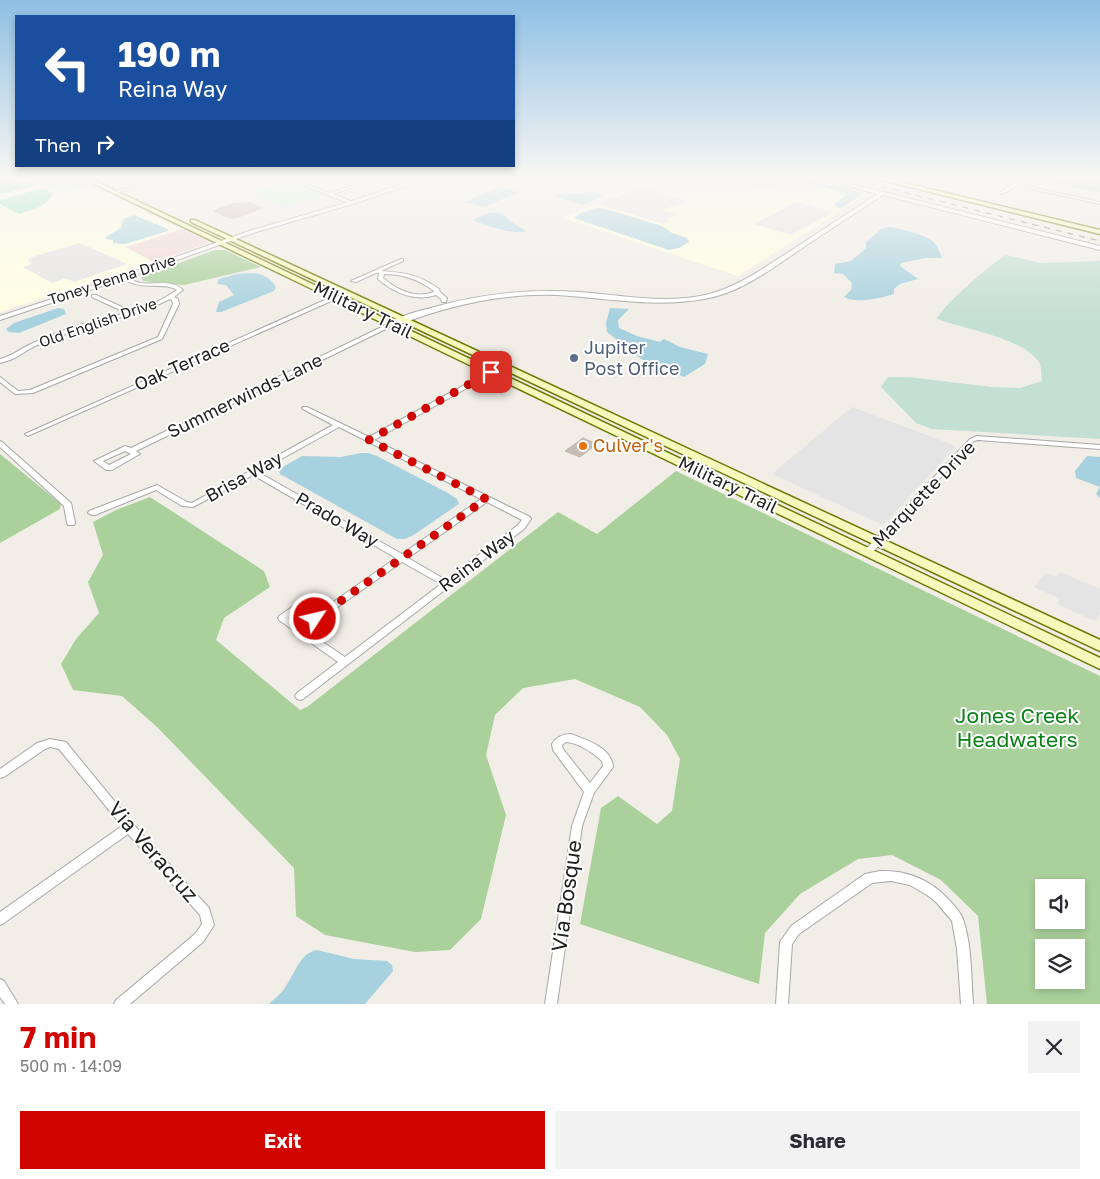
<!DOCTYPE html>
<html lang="en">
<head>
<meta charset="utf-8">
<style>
	body { margin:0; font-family:"Golos Text",sans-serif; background:#f2f2f3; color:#2b2b33; height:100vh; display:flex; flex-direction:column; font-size:19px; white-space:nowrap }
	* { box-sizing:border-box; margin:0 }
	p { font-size:16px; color:#7c7c81 }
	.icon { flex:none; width:28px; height:28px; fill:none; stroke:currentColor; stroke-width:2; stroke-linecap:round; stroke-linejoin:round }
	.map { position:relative; height:1004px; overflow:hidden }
	.side { display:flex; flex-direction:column; background:#fff; flex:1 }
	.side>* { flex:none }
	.guide { position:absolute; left:15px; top:15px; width:500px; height:152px; border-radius:0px; box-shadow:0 2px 8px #0003; background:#1a4fa0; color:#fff; overflow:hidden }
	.fabs { position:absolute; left:1035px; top:879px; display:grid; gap:10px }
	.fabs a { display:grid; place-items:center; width:50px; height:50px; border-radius:0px; background:#fff; box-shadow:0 2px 8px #0003; font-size:25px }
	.pin { position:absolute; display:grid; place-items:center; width:42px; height:42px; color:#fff; margin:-21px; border-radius:10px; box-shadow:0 2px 8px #0006 }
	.me { position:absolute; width:55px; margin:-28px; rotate:55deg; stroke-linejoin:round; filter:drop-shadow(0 0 4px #0008) }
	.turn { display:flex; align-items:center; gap:18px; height:105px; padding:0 20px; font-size:22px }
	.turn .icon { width:65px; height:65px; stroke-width:2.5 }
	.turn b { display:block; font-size:35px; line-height:42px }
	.then { display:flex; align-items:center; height:48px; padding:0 20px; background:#0003; gap:10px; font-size:19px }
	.round { display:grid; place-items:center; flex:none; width:52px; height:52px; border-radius:0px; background:#f2f2f3 }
	.overview { display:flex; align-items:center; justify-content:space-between; height:85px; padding:0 20px }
	h1 { font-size:30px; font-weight:700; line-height:38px; color:#d10500 }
	.action { display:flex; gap:10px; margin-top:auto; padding:10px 20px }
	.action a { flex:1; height:58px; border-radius:0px; background:#d10500; color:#fff; font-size:20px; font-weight:700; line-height:58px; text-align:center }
	.action a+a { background:#f2f2f3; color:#2b2b33 }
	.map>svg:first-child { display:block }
</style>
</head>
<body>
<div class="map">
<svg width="1100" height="1004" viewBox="0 0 1100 1004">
	<rect width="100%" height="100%" fill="#f1eee7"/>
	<!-- commercial -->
	<polygon fill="#f1d8d6" points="181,229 210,242 153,262 126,247"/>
	<!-- education -->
	<g fill="#feffe2">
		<polygon points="0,178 69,178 181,229 126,247 153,262 0,312"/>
		<polygon points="650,178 814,178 868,193 738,276 563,218"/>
	</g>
	<!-- forest -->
	<g fill="#aad09c" fill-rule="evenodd">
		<polygon points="215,250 225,250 261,267 184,285 143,281 141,277"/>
		<polygon points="0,454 61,504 60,509 0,543"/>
		<path d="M676,471L1100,676V1004H987L978,916L941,880L892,855L858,859L800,894L765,933L759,984L580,924L601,808L618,796L657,824L672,811L680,759L667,735L640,707L575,679L523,688L495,715L486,755L506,815L481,919L450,950L415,952L325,935L296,916L294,868L157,727L122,696L73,690L61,664L76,639L99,613L88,582L103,555L93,522L116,510L150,497L264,571L270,587L224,618L216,640L300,710L307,707L558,512L597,534ZM1044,888H1076V920H1044ZM1044,948H1076V980H1044Z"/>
	</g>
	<!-- wetland -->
	<path fill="#c4dfd3" d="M1006,255L1041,263L1100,261V439L932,429L916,423L881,387L888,377H909L991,387L1020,388L1042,381C1041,375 1042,367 1039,362C1023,338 964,329 937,319C943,305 992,263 1006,255Z"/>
	<!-- park -->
	<g fill="#c5faca">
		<polygon points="34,178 69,178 87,186 64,193"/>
		<polygon points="290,181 324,194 286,206 252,193"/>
	</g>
	<!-- pitch -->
	<g fill="#85dfbf">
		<polygon points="0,178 24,178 39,185 0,194"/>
		<path d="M44,188L53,194C46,207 32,210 19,214L0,204V200Z"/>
	</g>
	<!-- parking -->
	<g fill="#e4e4e4">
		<polygon points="726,178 770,178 787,182 775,187 767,189"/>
		<polygon points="640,187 687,201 662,210 676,214 666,219 670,221 663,224 600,204 602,203 599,202 613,196 618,197"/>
		<polygon points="797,202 834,212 791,235 754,224"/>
		<polygon points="80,243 127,264 74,282 66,278 52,283 23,267 32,264 28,261 29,258"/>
		<polygon points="852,407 956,446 883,525 772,474"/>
		<polygon points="1060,572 1100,589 1100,613 1095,621 1057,604 1060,599 1034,587 1045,573 1056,577"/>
	</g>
	<!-- water -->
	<g fill="#a7d1de">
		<polygon points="1033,178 1085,179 1100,178 1100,193"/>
		<polygon points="814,180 860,192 861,195 843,207 838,208 834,204 848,194 804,182"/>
		<polygon points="500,187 519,192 484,207 464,202"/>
		<polygon points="597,192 603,195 583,205 554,196 555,194"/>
		<polygon points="597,208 606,209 662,226 672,233 687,238 689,242 679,248 669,250 574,218 581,213"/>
		<path d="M490,212L503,214L510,221L526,231C515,236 485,225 473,220Z"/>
		<polygon points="134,215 168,229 168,231 125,244 113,243 113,240 106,239 106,237 121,228 123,219"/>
		<path d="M887,227C895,227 926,235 933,241C937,245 940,253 942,258H925L901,263L900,266L918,279L900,284L894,289V294C882,298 855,304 844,297L851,290L852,283L843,274L834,273L835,264L851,261L866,248V242L880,230Z"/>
		<path d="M254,273C265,275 270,278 276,287L274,291L221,312H216L219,302L234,295L226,285L217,284L219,279L237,274Z"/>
		<polygon points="58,308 64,309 66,314 19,333 9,332 6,329 14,323"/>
		<polygon points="610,308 629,309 618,320 619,328 637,336 660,342 664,339 680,347 708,354 705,364 684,377 641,359 607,332 606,323"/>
		<polygon points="361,453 368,453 377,456 448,493 457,499 459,504 412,536 405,539 397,539 280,474 279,472 281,468 302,456 341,457"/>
		<polygon points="1087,456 1100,457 1100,498 1096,494 1100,487 1076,478 1075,471"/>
		<path d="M317,950L354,959L387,961L392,965L393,971L365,1004H269C275,998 282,993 286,986C295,973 300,953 317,950Z"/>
	</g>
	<!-- building -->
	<g fill="#c6beb6" stroke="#c3b5a9">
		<polygon points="234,203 251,203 263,208 236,218 229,218 214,211"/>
		<polygon points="583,438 597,444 580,457 565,451"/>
	</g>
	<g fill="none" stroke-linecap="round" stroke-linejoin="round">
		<defs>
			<g id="minor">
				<polygon points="163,178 169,178 117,193 113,192"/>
				<polygon points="284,178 289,178 329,193 377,178 382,178 333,194 353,202 353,204 351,204"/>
				<polygon points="904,178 910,178 893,183 891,182"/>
				<polygon points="982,178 988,178 1100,202 1100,204 1017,186 1002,194 1000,193 1000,192 1012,185"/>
				<path d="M401,259H403V261L381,271C406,273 418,274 439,289L440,292L447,298L446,302H442L441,299L436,295C415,302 394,293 378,279L379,273H376L356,282L351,281ZM384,274C403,274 418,279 434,291V292C416,299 397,290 383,278Z"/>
				<path d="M122,276C129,276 134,282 140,283C155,285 171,279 183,290L174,297L178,299L179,304L162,339L33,393L15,394L0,382V377L18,391L30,390L158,337L173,304L172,300L170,299L140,313L94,323L35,346L13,359L0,363V359C12,356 20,349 31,344C60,330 92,320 123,314L120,310L92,297V295H96L124,308L128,313C145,309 162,300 177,290C163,281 142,292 122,278Z"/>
				<polygon points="336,295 339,297 338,298 30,435 28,436 25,434"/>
				<path d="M392,322L394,323V325L136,451L140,454L138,455L112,470H106L94,461L123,447L125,446L131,448ZM125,451L131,454L109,465L103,461Z"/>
				<path d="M503,364L505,365V367L374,440L530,517L531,519L524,529L303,699L300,700L297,699L295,696L297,693L338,662L279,620L278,618L279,616L310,595H316L317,597L316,599L288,618L299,626L396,558L253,475L193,507L182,506L156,490L95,515H92L88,513L89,511L157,485L187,502L192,503L333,425L303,409L302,408L303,407H307L369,437ZM339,427L481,499L402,554L258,472ZM487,502L522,520L518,525L446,580L408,558ZM402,562L441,584L345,657L305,630Z"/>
				<polygon points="977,436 1100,445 1100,449 978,440 974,441 871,554 865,554 864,552 865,550 970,439"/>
				<polygon points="0,441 2,442 71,503 75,523 74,525 68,525 67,523 64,506 0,447"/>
				<path d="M571,734C587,740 612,748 613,767L594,793L582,826L557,1004H545L572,826L584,792L553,750L552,744C556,737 563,734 571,734ZM566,742C579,743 593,753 602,761L603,766L590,783L563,749L562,745Z"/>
				<polygon points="50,739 66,742 133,824 209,908 214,925 203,942 130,1004 114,1004 116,1000 195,934 202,924 200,915 128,834 4,923 0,925 0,912 122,826 59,749 50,747 45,749 4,777 0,778 0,769 37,743"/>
				<path d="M880,871C907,870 931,880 949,900C955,906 960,912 963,919C972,946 971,976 973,1004H961L957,949L952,921L936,902L927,895L910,885L891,881L872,883L799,934L792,944L788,1004H776L780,942L791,926L865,874Z"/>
				<polygon points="0,979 4,981 18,1004 5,1004 0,997"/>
			</g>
			<g id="tertiary">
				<polygon points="420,178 428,178 353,204 256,232 126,278 0,320 0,316 122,276 252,230 349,202"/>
				<path d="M819,178H827L1100,246V250L883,195C855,213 828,231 801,249C771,269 741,293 704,299C655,308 606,298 557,295C501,293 447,306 395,326H389L388,324C399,315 424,310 438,306C485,293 532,289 580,292C621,295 664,304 705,295C739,287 766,266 795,248C822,230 850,212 877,194Z"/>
			</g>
			<g id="secondary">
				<polygon points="82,178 89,178 1100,658 1100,669"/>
				<polygon points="874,178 884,178 1100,230 1100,234"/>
				<polygon points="191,220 195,220 1100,640 1100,651 191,222"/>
			</g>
		</defs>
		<!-- minor casing -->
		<use href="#minor" stroke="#a7a7a7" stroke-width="2"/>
		<!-- tertiary casing -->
		<use href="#tertiary" stroke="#a7a7a7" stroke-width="2"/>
		<!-- secondary casing -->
		<use href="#secondary" stroke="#6b7a05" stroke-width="3"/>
		<!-- minor -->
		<use href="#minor" fill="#fff" fill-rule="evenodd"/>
		<!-- tertiary -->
		<use href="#tertiary" fill="#fff" fill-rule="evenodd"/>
		<!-- secondary -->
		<use href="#secondary" fill="#f5fabc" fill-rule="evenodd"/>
		<!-- rail -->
		<polyline stroke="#6e6e6e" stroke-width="1" stroke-dasharray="6 6" stroke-linecap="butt" points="846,178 1100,241"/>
	</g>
	<!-- sky -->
	<linearGradient id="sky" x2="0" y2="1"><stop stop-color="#8ec0e4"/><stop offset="0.56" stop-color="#f9f7f4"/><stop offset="1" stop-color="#f9f7f4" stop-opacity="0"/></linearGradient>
	<rect width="1100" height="318" fill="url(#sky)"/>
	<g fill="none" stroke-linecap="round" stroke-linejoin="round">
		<!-- route -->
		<polyline stroke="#d10500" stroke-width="9" stroke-dasharray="0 16.2" points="315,619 486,499 369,440 491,372"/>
	</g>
	<!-- markers -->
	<circle fill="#5c6f8a" stroke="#fff" stroke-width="2" cx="574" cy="358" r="5"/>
	<circle fill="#e8710a" stroke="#fff" stroke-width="2" cx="583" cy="446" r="5"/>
	<g text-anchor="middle" stroke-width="4" stroke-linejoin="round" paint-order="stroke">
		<!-- far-street labels -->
		<g font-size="15" fill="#202020" stroke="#fff">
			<text transform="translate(112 280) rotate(-18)" y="5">Toney Penna Drive</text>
			<text transform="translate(98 323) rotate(-19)" y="5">Old English Drive</text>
		</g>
		<!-- street labels -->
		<g font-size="18" fill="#202020" stroke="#fff">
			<text transform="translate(363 310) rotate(26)" y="6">Military Trail</text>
			<text transform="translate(182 365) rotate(-24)" y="6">Oak Terrace</text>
			<text transform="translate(245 396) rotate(-26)" y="6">Summerwinds Lane</text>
			<text transform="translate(244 477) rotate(-29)" y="6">Brisa Way</text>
			<text transform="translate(728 485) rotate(26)" y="6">Military Trail</text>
			<text transform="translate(924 494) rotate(-46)" y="6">Marquette Drive</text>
			<text transform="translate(337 520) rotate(30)" y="6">Prado Way</text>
			<text transform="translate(477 561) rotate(-37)" y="6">Reina Way</text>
		</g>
		<!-- service labels -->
		<g font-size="18" fill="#4e5e75" stroke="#fff" text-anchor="start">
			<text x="584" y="354">Jupiter<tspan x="584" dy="21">Post Office</tspan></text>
		</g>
		<!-- food labels -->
		<g font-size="18" fill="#c56008" stroke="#fff" text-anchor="start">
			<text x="593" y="452">Culver's</text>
		</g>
		<!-- near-park labels -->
		<g font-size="21" fill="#0c8118" stroke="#fff">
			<text x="1017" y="723">Jones Creek<tspan x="1017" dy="24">Headwaters</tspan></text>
		</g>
		<!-- near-street labels -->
		<g font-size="21" fill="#202020" stroke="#fff">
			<text transform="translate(153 852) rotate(49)" y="7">Via Veracruz</text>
			<text transform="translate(567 896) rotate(-82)" y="7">Via Bosque</text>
		</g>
	</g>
</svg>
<div class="fabs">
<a><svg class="icon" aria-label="sound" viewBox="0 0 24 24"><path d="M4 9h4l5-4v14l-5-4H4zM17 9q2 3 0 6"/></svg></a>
<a><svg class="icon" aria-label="layers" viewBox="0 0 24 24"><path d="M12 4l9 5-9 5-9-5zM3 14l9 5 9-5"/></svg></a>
</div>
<div class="pin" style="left:491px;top:372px;background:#d93025"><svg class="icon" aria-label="arrive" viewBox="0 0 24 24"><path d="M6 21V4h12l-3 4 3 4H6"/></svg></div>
<svg class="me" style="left:315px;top:619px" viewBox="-20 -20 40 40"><circle r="17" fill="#d10500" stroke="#fff" stroke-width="3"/><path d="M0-11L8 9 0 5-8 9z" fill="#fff"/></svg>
<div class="guide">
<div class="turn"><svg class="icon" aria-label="left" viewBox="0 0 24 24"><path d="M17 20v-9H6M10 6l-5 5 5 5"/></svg><div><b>190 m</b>Reina Way</div></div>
<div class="then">Then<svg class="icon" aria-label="right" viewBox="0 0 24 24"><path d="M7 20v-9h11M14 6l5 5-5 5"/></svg></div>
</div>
</div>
<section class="side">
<div class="overview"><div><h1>7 min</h1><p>500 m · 14:09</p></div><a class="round"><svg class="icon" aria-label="close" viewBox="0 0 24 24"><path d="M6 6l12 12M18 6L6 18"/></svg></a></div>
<div class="action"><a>Exit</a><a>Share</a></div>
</section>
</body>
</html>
